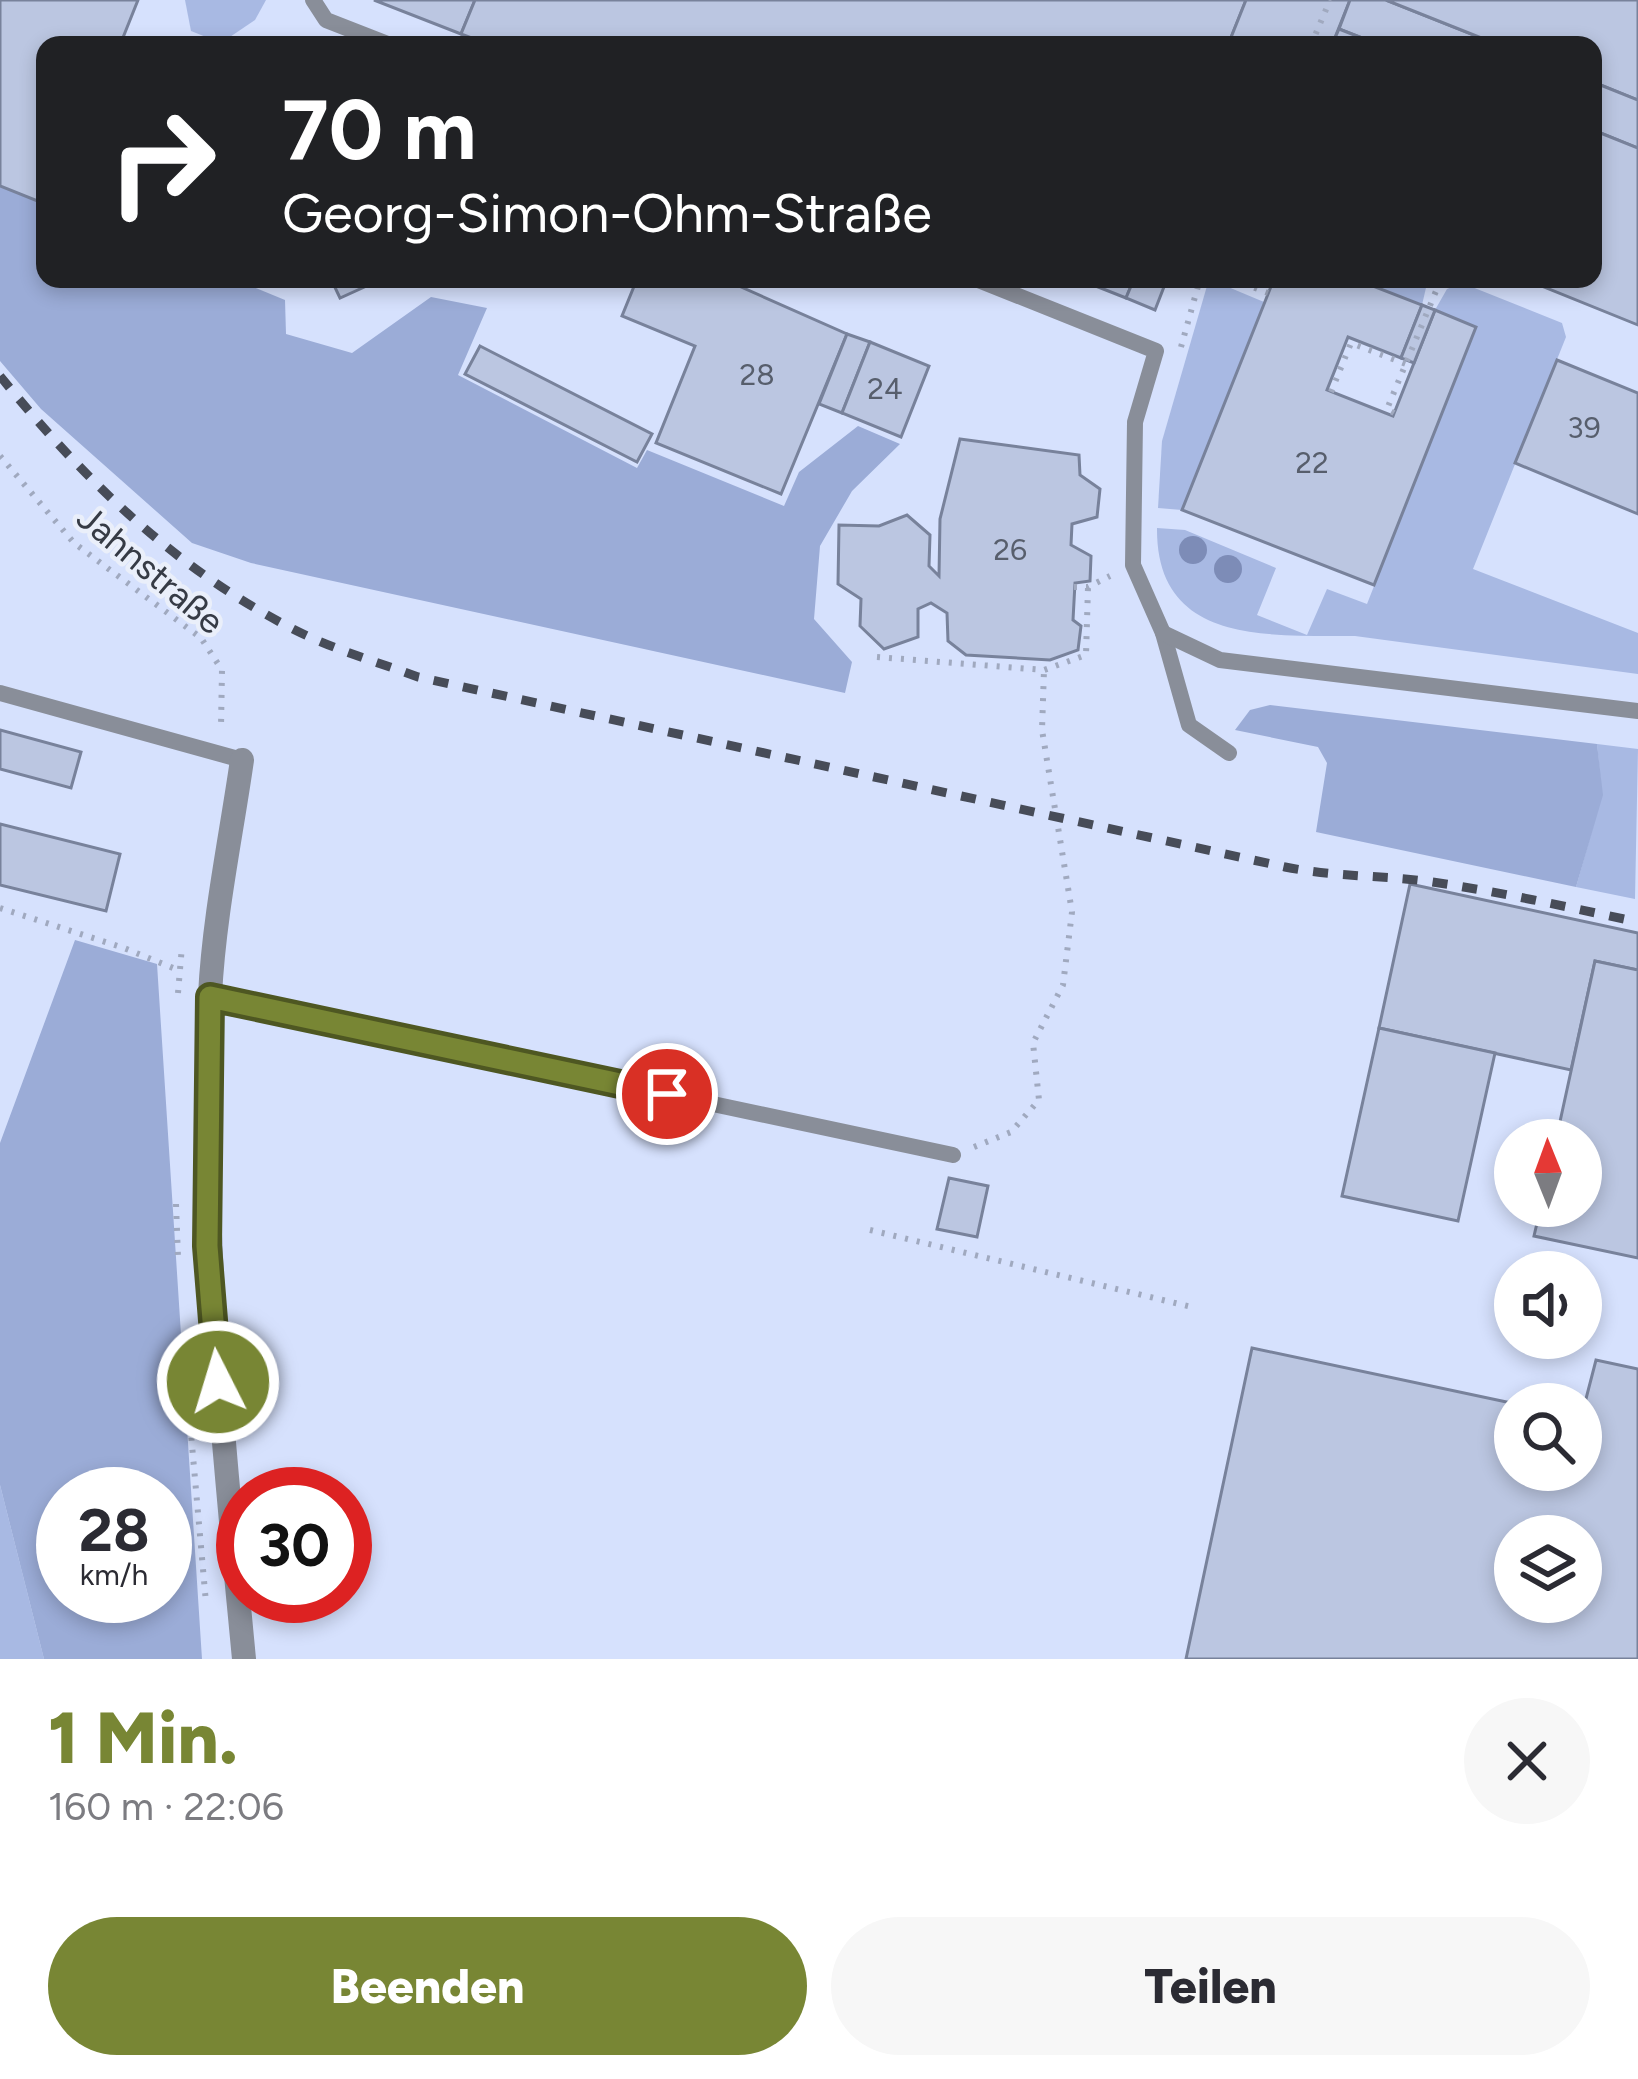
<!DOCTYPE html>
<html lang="de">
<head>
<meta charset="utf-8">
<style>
	body { margin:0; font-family:Figtree,sans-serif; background:#f7f7f7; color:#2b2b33; height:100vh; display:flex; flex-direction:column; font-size:45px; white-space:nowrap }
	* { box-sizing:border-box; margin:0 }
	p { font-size:39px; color:#7c7c81 }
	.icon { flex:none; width:66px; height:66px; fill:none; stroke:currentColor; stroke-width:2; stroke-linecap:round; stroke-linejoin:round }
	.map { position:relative; height:1659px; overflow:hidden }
	.side { display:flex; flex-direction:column; background:#fff; flex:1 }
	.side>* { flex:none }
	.hud { position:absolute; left:36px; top:36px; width:1566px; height:252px; border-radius:24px; box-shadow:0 6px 18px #0003; background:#202124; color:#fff; overflow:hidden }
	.needle { width:78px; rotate:359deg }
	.controls { position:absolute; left:1494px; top:1119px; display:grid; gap:24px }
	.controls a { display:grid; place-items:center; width:108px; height:108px; border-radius:50%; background:#fff; box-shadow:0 6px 18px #0003; font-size:60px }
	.speed { position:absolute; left:36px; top:1467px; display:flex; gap:24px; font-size:60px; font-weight:700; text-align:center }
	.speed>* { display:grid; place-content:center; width:156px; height:156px; border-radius:50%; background:#fff; box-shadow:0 6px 18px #0003; line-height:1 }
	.speed small { font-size:30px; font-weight:400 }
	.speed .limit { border:18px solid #d22; background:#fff; color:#111 }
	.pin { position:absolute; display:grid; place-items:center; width:102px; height:102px; color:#fff; margin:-51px; border:6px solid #fff; border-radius:50%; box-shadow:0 3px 12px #0007 }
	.me { position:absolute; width:132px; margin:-66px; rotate:355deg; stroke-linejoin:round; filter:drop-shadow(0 0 9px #0008) }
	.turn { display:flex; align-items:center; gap:42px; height:252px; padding:0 48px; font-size:54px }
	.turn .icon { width:156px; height:156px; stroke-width:2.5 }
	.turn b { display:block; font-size:84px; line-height:102px }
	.round { display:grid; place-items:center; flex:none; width:126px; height:126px; border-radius:63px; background:#f7f7f7 }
	.overview { display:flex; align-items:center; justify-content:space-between; height:204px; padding:0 48px }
	h1 { font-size:72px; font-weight:800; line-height:90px; color:#788634 }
	.action { display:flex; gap:24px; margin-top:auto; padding:24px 48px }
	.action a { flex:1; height:138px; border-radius:72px; background:#788634; color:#fff; font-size:48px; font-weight:800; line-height:138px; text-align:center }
	.action a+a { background:#f7f7f7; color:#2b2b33 }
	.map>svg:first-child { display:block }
</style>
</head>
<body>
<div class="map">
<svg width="1638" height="1659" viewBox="0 0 1638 1659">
	<rect width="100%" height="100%" fill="#d6e1fd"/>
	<!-- green -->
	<g fill="#a8b9e3">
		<polygon points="185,0 266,0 255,20 221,43 191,31"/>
		<polygon points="1209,279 1264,302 1182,510 1158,508 1162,441"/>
		<polygon points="1356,279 1428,279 1422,305"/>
		<path d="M1462,283L1562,323L1566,337L1473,569L1638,633V674L1355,636C1270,635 1156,646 1157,528L1185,530L1276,568L1257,615L1307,635L1327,589L1367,604L1476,327L1435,310L1447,289Z"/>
		<polygon points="1597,744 1638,749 1635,899 1576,887 1602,795"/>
		<polygon points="0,1485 44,1659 0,1659"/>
	</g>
	<!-- forest -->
	<g fill="#9bacd7" fill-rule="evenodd">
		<polygon points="0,186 45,204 45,279 234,279 285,300 286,334 352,353 431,297 487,308 458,375 637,468 647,450 784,506 799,472 858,426 900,444 852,491 820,546 814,619 852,662 845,693 251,563 192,543 41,409 0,361"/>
		<polygon points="1270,705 1597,744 1603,795 1576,887 1316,832 1327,763 1318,747 1235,730 1250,710"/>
		<path d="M75,940L157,964L202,1659H44L0,1485V1143ZM63,1494H165V1596H63Z"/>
	</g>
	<!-- building -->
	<g fill="#bbc6e1" stroke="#78829b" stroke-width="3" fill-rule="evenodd">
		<polygon points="0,0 138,0 120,45 45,45 45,204 0,186"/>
		<polygon points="374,0 475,0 461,34"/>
		<polygon points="475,0 1246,0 1228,45 490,45 461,34"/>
		<polygon points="1246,0 1350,0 1332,45 1228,45"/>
		<polygon points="1350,0 1386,0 1499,45 1380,45 1339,29"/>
		<polygon points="1386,0 1638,0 1638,100 1593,82 1593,45 1499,45"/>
		<polygon points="1339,29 1380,45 1332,45"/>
		<polygon points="1593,82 1638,100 1638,148 1593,130"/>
		<polygon points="1593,130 1638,148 1638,325 1524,279 1593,279"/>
		<polygon points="331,279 382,279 340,298"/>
		<polygon points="637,279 723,279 847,334 781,494 656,443 695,346 622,316"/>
		<polygon points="1078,279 1134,279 1126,298"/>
		<polygon points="1134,279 1167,279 1155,310 1126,298"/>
		<polygon points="1274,279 1355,279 1422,305 1401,358 1348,337 1327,390 1393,416 1435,310 1476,327 1374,585 1182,510"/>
		<polygon points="1422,305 1435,310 1414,363 1401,358"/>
		<polygon points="847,334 870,342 842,413 819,404"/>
		<polygon points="870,342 929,366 901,437 842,413"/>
		<polygon points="480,346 652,434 637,462 465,374"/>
		<polygon points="1557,360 1638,393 1638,514 1515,463"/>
		<polygon points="960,439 1079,455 1080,475 1100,489 1097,517 1072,524 1071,545 1091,556 1090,581 1075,583 1073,620 1081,626 1078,650 1050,660 966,655 948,641 947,613 931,603 918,609 918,637 884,649 860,626 861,599 838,584 839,525 879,526 907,515 930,535 929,566 939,576 940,519"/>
		<polygon points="0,730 81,752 71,788 0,769"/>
		<polygon points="0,824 120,854 106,911 0,885"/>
		<polygon points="1410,884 1638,933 1638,970 1595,961 1571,1070 1379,1028"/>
		<polygon points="1595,961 1638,970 1638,1258 1534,1236 1541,1206 1581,1206 1581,1140 1556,1140"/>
		<polygon points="1379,1028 1495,1053 1458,1221 1342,1196"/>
		<polygon points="949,1178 988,1186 977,1237 937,1229"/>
		<path d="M1252,1348L1516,1404L1515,1470H1581V1418L1596,1360L1638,1369V1659H1186ZM1515,1536H1581V1602H1515Z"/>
	</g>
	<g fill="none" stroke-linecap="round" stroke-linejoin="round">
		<!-- path -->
		<g stroke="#a0a9bf" stroke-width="6" stroke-dasharray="3 9" stroke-linecap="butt">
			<polyline points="1311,45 1330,0"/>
			<polyline points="1232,279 1268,293"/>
			<polyline points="1181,347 1200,279"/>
			<polyline points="1331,392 1351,343 1406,364"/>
			<polyline points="1394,413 1387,409 1441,279"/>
			<polyline points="0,456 74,543 201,638 222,670 221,727"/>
			<polyline points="1074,587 1088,587 1110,576"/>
			<polyline points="877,657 1044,670 1086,655 1088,587"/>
			<polyline points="0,908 124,948 178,970"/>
			<polyline points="178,993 182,946"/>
			<polyline points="974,1147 1011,1132 1039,1100 1033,1043 1063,985 1072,912 1042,730 1044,670"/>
			<polyline points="176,1204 178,1257"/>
			<polyline points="870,1230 1192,1307"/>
			<polyline points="185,1366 206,1603"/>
		</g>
		<!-- service -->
		<g stroke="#898e99" stroke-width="16">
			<polyline points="313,0 326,20 390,45"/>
			<polyline points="976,279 1156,351 1135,422 1133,565 1163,633 1189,725 1229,753"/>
			<polyline points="1163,633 1220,660 1638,711"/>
			<polyline points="0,693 242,760"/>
			<polyline points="210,997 953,1155"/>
		</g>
		<!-- minor -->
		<path stroke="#898e99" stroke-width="24" d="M242,760C231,837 214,916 210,995C199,1218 223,1437 244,1659"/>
		<!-- rail -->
		<path stroke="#474c58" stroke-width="9" stroke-dasharray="15 15" stroke-linecap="butt" d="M0,376C84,480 176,570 297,631C335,650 378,662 418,677L1285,867C1335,877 1377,875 1425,881C1497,891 1567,907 1638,922"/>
	</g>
	<!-- trees -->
	<g fill="#7d8cb7">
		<circle cx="1193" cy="550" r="14"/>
		<circle cx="1228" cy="569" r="14"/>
	</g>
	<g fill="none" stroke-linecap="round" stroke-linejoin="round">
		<defs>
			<polyline id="route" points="218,1382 207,1246 210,997 667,1094"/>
		</defs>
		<!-- route casing -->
		<use href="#route" stroke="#4e5722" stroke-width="30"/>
		<!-- route -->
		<use href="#route" stroke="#788634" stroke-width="21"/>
	</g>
	<g text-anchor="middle" stroke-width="9" stroke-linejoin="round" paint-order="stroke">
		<!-- number labels -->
		<g font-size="30" fill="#575e6c">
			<text x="757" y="385">28</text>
			<text x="885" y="399">24</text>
			<text x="1584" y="438">39</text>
			<text x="1312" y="473">22</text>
			<text x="1010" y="560">26</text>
		</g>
		<!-- street labels -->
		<g font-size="36" fill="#363b45" stroke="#eaeffa">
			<text transform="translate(151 569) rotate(40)" y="13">Jahnstraße</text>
		</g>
	</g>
</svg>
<div class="controls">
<a><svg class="needle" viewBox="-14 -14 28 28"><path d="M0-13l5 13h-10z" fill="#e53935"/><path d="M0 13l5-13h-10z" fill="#7c7c81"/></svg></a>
<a><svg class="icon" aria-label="sound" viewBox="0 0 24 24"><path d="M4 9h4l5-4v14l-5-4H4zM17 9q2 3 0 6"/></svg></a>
<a><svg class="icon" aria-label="search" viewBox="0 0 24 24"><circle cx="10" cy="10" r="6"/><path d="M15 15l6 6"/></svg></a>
<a><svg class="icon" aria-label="layers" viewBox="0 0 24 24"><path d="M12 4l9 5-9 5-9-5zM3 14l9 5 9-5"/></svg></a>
</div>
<div class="speed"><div>28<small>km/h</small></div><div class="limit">30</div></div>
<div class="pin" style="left:667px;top:1094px;background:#d93025"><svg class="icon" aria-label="arrive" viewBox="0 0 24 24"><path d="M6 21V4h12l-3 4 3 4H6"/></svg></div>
<svg class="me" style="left:218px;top:1382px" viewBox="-20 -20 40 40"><circle r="17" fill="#788634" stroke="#fff" stroke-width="3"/><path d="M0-11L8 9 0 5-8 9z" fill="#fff"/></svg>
<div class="hud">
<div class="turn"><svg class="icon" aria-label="right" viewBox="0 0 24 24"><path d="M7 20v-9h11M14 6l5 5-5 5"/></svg><div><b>70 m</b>Georg-Simon-Ohm-Straße</div></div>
</div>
</div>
<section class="side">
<div class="overview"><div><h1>1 Min.</h1><p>160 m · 22:06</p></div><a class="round"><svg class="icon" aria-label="close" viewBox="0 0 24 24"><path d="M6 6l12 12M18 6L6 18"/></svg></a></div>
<div class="action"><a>Beenden</a><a>Teilen</a></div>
</section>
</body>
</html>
